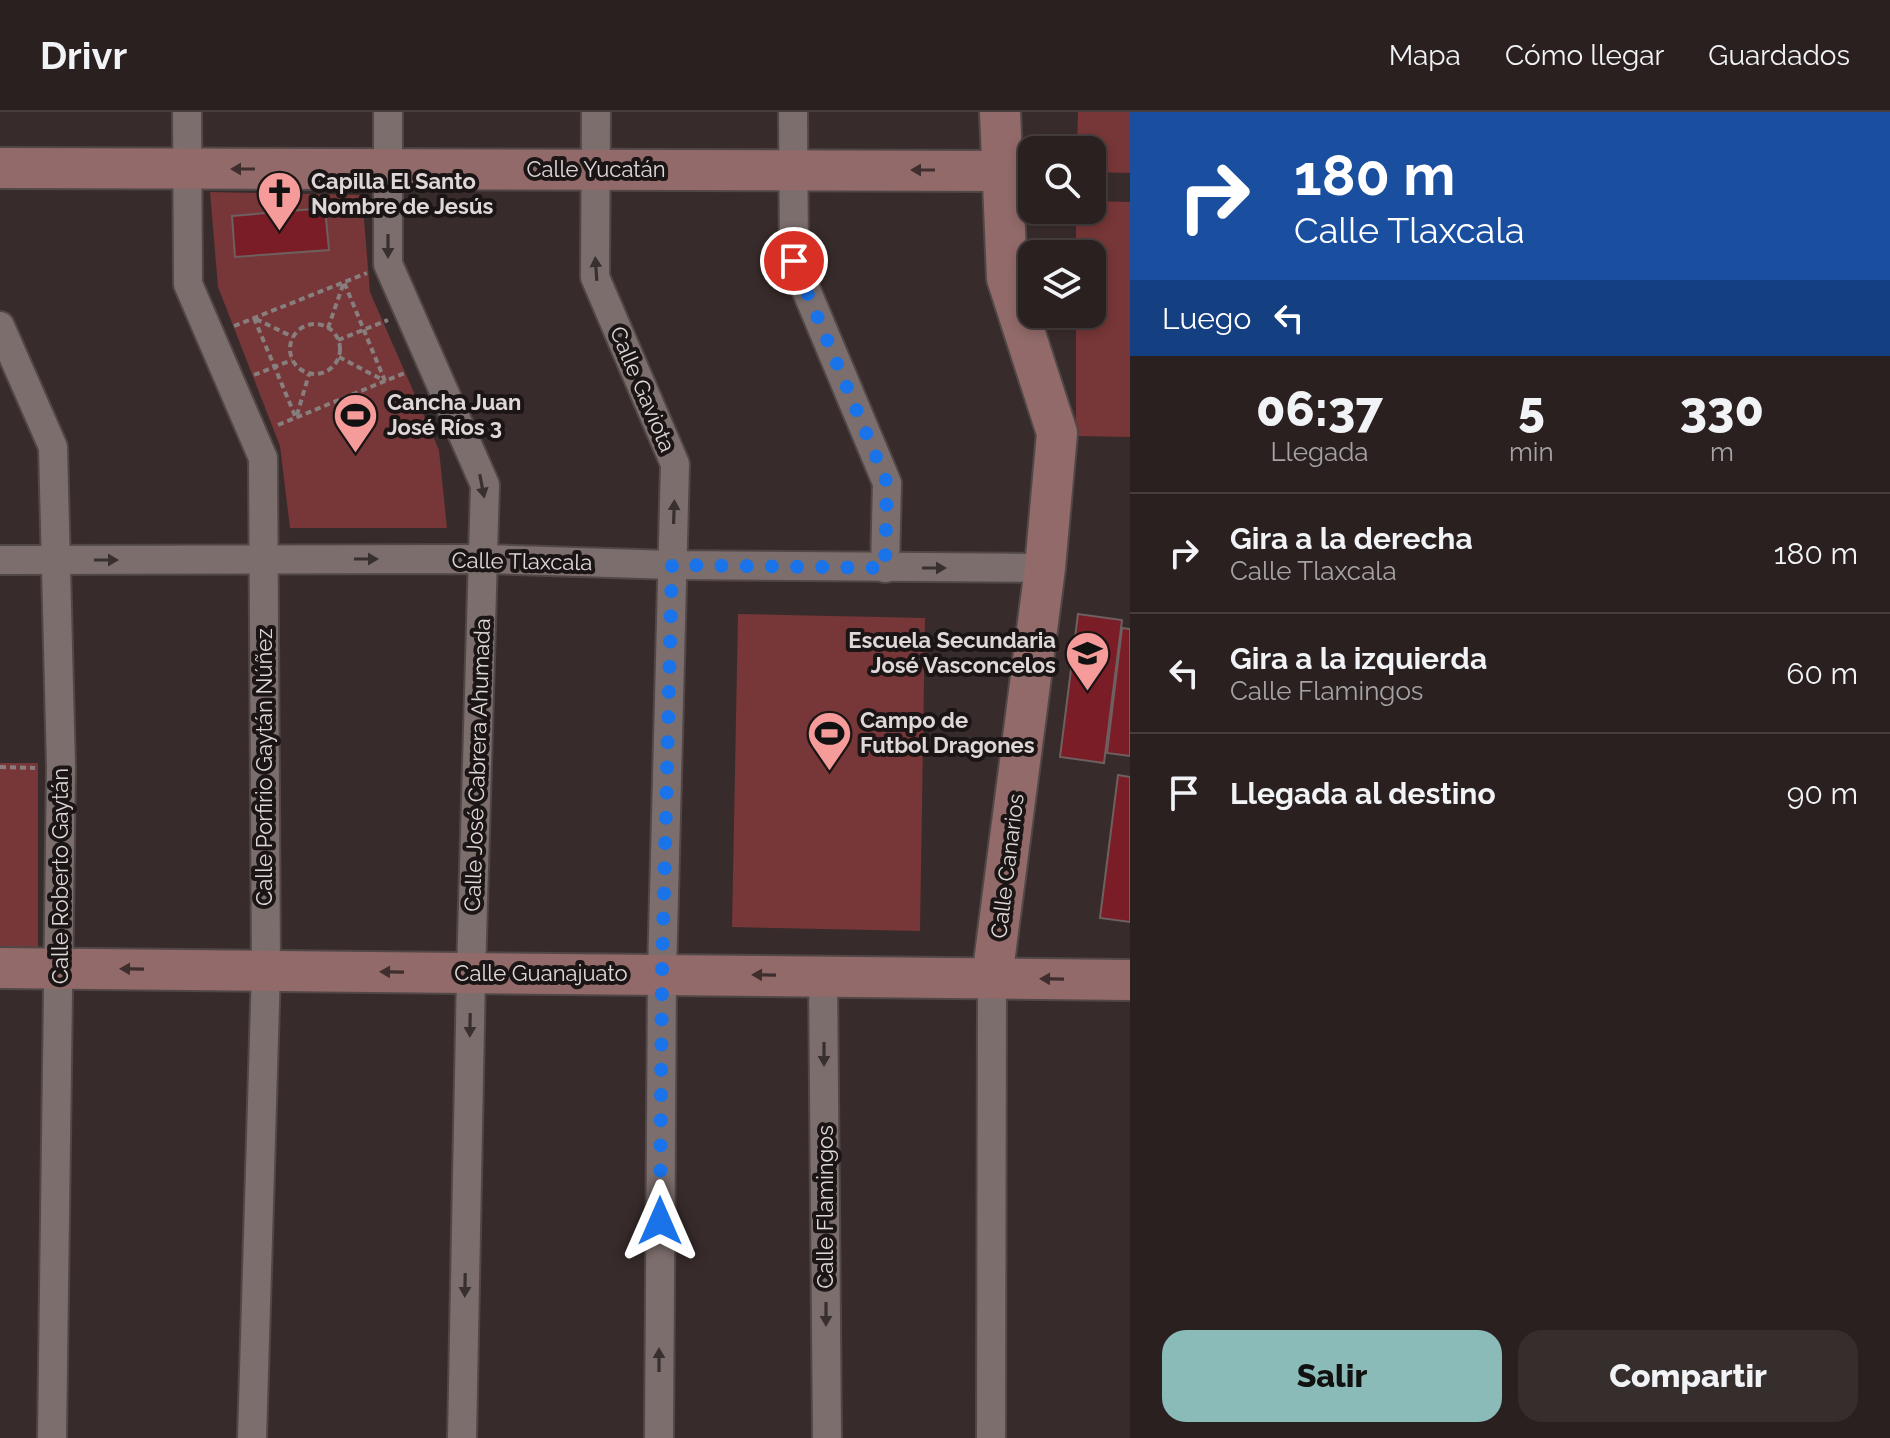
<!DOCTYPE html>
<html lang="es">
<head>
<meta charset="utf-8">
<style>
	body { margin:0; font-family:Raleway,sans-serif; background:#362d2d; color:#f1f3f6; height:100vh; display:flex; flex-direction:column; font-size:30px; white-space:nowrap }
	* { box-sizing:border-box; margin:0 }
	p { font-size:26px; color:#a5a3a5 }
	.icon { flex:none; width:44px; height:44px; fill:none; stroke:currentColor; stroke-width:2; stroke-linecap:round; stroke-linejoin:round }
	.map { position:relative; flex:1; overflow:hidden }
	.drawer { display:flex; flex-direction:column; background:#2a2020; width:760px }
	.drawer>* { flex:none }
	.top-card { background:#1a4fa0; color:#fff; overflow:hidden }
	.tools { position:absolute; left:1018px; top:24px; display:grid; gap:16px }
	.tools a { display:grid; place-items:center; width:88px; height:88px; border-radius:16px; background:#2a2020; box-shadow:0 4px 12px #0003,0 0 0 2px #463e3e; font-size:40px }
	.pin { position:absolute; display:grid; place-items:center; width:68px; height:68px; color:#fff; margin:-34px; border:4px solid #fff; border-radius:50%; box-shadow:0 2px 8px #0007 }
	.me { position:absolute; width:88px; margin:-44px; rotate:0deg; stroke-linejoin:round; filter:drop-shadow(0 0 6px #0008) }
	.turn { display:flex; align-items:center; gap:28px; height:168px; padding:0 32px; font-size:36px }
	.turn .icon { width:104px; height:104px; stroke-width:2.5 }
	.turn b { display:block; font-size:56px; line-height:68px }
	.then { display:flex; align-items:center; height:76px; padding:0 32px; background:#0003; gap:16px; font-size:30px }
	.eta { display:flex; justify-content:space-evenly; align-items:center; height:136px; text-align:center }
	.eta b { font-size:48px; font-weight:800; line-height:56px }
	.button { display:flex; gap:16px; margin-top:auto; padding:16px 32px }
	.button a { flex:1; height:92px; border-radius:24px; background:#8bbbb9; color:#111; font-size:32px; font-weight:800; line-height:92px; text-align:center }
	.button a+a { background:#362d2d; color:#f1f3f6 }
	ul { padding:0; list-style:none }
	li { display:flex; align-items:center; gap:24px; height:120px; padding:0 32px; border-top:2px solid #463e3e }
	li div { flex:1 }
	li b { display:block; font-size:30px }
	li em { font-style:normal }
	header { display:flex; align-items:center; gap:48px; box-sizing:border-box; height:112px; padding:0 40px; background:#2a2020; border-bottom:2px solid #463e3e }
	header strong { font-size:38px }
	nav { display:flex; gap:44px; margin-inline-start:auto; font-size:28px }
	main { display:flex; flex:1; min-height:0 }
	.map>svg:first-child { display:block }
</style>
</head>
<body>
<header>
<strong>Drivr</strong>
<nav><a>Mapa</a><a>Cómo llegar</a><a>Guardados</a></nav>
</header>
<main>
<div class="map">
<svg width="1130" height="1326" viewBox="0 0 1130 1326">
	<rect width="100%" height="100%" fill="#382b2b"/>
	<!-- green -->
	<g fill="#773637">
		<polygon points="1078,0 1130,0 1130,61 1092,60 1092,38 1077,38"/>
		<polygon points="210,80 362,83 370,180 439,338 447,416 290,416 280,334 218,175"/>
		<polygon points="1092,89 1130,90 1130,325 1076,324 1076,202 1092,202 1092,142 1076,142 1076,98 1092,98"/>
		<polygon points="738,502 925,506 920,819 732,815"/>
		<rect x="0" y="651" width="38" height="186"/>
	</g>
	<!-- building -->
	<g fill="#7b1d27" stroke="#6e605f" stroke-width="2">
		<polygon points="325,96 329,138 235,145 232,104"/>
		<polygon points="1078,502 1122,508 1104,651 1060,645"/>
		<polygon points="1122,516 1130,517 1130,644 1107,641"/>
		<polygon points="1118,663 1130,665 1130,810 1100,806"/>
	</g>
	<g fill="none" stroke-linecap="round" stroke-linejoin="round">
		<defs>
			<g id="street">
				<polyline points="187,0 188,172 263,346 266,858 252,1326"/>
				<polyline points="388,0 388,152 485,373 471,861 462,1326"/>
				<polyline points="596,0 595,165 675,352 662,861 659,1326"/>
				<polyline points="793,0 794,149 887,371 885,456"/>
				<polyline points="0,214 53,335 61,656 52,1326"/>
				<polyline points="0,448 484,447 672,453 1045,456"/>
				<polyline points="823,864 827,1326"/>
				<polyline points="991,1326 992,866"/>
			</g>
			<g id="secondary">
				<polyline points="0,56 1001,59"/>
				<polyline points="0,856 1130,868"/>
				<polyline points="992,866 1045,456 1057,321 1007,166 1000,0"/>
			</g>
		</defs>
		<!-- street casing -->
		<use href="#street" stroke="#514747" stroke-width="32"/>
		<!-- secondary casing -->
		<use href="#secondary" stroke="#514747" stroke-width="44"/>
		<!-- path -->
		<g stroke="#887e7e" stroke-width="4" stroke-dasharray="6 4" stroke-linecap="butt">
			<polyline points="254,206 296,306"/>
			<polyline points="256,207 293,225"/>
			<circle cx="315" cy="237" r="25"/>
			<polyline points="234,214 367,161"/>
			<polyline points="328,216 344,170 385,269"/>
			<polyline points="338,228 388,208"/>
			<polyline points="339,245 383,268"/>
			<polyline points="254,263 292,248"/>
			<polyline points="297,303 309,262"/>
			<polyline points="278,313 407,260"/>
			<polyline points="0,655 35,656"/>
		</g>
		<!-- street -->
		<use href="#street" stroke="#7c6e6d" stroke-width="28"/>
		<!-- secondary -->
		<use href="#secondary" stroke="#916a69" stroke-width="40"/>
	</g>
	<!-- one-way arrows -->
	<defs><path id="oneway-solid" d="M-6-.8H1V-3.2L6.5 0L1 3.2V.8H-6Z" transform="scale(2)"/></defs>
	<g fill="#3e2f2e">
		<use href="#oneway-solid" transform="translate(243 57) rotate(-180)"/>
		<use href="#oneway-solid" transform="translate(923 58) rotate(-180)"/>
		<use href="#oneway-solid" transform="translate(132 857) rotate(-179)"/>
		<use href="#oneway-solid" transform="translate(392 860) rotate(-179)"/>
		<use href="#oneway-solid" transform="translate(764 863) rotate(-179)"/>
		<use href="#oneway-solid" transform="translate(1052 867) rotate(-179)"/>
	</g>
	<g fill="#38302f">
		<use href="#oneway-solid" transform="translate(388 134) rotate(90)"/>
		<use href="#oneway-solid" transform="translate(596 157) rotate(-94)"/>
		<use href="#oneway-solid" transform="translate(482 374) rotate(79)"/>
		<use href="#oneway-solid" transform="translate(674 400) rotate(-88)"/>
		<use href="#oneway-solid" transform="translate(366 447)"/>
		<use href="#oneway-solid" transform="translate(106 448)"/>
		<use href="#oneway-solid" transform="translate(934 456)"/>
		<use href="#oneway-solid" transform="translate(470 913) rotate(91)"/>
		<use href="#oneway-solid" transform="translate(824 942) rotate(90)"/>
		<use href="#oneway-solid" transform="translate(465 1173) rotate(91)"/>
		<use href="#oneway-solid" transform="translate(826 1202) rotate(90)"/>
		<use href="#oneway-solid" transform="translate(659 1248) rotate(-90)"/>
	</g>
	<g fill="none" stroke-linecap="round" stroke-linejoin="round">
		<!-- route -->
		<polyline stroke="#1a73e8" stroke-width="14" stroke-dasharray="0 25.2" points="660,1109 662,861 672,453 885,456 887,371 794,149"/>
	</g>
	<!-- icons -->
	<defs>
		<symbol id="church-pin" viewBox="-11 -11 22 30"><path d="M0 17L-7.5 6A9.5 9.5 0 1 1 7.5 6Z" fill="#f59b9a" stroke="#1b1515"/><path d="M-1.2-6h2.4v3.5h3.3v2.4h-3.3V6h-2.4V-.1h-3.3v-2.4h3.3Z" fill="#111"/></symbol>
		<symbol id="stadium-pin" viewBox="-11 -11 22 30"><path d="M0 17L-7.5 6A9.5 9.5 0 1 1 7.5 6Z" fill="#f59b9a" stroke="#1b1515"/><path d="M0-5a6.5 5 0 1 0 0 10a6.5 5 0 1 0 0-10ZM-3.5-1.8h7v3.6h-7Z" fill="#111"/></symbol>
		<symbol id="school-pin" viewBox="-11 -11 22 30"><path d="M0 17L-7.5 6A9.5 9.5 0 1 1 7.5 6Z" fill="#f59b9a" stroke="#1b1515"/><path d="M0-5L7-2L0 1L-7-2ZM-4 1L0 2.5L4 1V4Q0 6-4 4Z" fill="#111"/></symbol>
	</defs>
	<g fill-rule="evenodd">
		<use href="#church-pin" x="254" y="56" width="51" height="69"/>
		<use href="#stadium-pin" x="330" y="278" width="51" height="69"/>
		<use href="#school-pin" x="1062" y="516" width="51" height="69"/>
		<use href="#stadium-pin" x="804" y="596" width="51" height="69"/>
	</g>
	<g text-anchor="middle" stroke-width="8" stroke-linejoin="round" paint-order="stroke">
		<!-- street labels -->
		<g font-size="22" fill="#e0d8d8" stroke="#1b1515">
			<text x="596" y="65">Calle Yucatán</text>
			<text transform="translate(643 277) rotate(67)" y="8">Calle Gaviota</text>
			<text transform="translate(522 449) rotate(1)" y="8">Calle Tlaxcala</text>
			<text transform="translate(477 653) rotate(-88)" y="8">Calle José Cabrera Ahumada</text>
			<text transform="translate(264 655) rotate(-90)" y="8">Calle Porfirio Gaytán Núñez</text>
			<text transform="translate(1007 754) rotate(-83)" y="8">Calle Canarios</text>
			<text transform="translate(60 764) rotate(-90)" y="8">Calle Roberto Gaytán</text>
			<text x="541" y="869">Calle Guanajuato</text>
			<text transform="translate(825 1095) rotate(-90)" y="8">Calle Flamingos</text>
		</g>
		<!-- poi labels -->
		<g font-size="22" font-weight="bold" fill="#e0d8d8" stroke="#1b1515" text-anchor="start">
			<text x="311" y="77">Capilla El Santo<tspan x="311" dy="25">Nombre de Jesús</tspan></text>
			<text x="387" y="298">Cancha Juan<tspan x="387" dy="25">José Ríos 3</tspan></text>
			<text x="1056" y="536" text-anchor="end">Escuela Secundaria<tspan x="1056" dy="25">José Vasconcelos</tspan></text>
			<text x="860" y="616">Campo de<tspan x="860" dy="25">Futbol Dragones</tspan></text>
		</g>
	</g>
</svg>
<div class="tools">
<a><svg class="icon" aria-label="search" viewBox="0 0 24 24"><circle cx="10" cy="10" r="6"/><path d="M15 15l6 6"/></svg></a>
<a><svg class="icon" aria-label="layers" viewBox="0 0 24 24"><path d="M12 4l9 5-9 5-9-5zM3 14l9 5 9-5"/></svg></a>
</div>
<div class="pin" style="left:794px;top:149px;background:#d93025"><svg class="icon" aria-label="arrive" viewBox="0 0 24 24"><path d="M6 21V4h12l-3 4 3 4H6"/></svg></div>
<svg class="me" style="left:660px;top:1109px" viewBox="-20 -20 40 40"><path d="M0-17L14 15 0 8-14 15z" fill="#1a73e8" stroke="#fff" stroke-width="4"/></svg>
</div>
<section class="drawer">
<div class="top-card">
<div class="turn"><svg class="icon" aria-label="right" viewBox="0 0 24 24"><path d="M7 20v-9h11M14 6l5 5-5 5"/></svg><div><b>180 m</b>Calle Tlaxcala</div></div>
<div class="then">Luego<svg class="icon" aria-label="left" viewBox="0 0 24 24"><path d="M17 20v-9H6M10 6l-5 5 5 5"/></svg></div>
</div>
<div class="eta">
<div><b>06:37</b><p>Llegada</p></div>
<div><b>5</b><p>min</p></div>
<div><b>330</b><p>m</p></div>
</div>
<ul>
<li><svg class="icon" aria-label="right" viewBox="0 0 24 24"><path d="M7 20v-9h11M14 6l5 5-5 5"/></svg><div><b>Gira a la derecha</b><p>Calle Tlaxcala</p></div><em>180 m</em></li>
<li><svg class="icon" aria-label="left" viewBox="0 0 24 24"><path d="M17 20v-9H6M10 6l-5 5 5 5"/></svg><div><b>Gira a la izquierda</b><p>Calle Flamingos</p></div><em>60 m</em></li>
<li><svg class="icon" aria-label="arrive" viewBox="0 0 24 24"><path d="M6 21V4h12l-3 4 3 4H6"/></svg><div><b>Llegada al destino</b></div><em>90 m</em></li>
</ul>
<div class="button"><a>Salir</a><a>Compartir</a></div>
</section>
</main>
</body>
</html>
